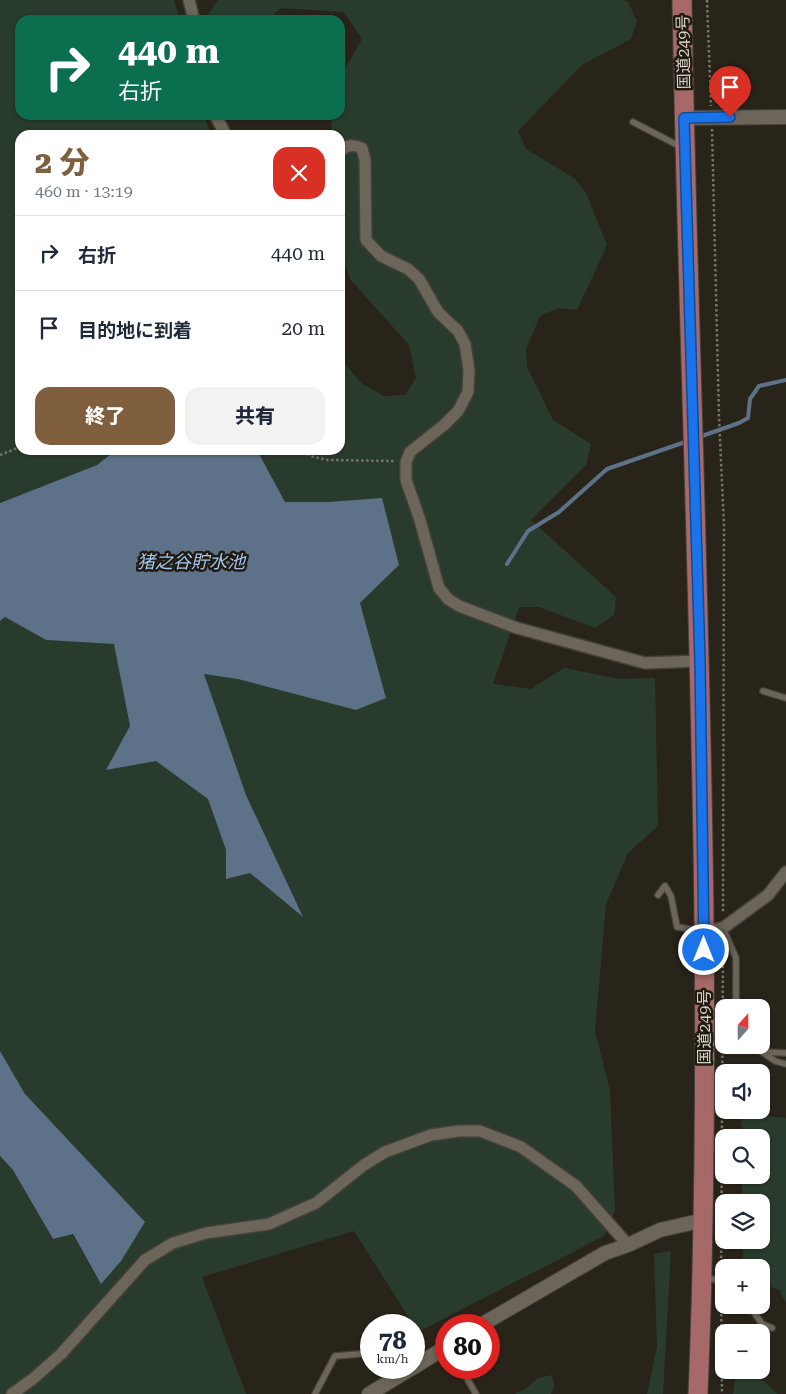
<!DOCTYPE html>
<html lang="ja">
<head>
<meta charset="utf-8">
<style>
	body { margin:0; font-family:"Roboto Serif","Noto Sans JP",serif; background:#f2f2f3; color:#1f2937; height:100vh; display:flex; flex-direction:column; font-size:19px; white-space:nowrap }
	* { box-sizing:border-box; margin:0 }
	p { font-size:16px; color:#747a83 }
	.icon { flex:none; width:28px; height:28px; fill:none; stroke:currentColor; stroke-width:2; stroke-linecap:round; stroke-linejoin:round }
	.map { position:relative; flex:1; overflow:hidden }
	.details { position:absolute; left:15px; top:130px; width:330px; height:325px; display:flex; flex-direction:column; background:#fff; border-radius:15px; box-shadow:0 1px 4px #0004 }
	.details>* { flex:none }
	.top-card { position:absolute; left:15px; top:15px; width:330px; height:105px; border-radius:15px; box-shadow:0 1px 4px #0004; background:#0b6e4f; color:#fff; overflow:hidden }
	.needle { width:32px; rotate:21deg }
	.fabs { position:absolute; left:715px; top:999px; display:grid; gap:10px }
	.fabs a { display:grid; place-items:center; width:55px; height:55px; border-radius:10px; background:#fff; box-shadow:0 1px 4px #0004; font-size:25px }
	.speed { position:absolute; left:360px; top:1314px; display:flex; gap:10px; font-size:25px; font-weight:700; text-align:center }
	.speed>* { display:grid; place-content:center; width:65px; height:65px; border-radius:50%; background:#fff; box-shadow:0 1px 4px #0004; line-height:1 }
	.speed small { font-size:12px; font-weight:400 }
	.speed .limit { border:8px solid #d22; background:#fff; color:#111 }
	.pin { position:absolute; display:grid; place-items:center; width:42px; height:42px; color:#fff; margin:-51px -21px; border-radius:50% 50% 50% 0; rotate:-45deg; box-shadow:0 0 5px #0007 }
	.pin .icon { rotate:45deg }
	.me { position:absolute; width:55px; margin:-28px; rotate:0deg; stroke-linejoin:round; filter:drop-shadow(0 0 4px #0008) }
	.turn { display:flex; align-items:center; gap:18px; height:105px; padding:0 20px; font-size:22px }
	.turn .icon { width:65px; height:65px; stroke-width:2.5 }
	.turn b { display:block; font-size:35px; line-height:42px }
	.round { display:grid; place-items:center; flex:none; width:52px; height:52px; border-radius:15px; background:#f2f2f3 }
	.overview { display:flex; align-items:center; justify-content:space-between; height:85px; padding:0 20px }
	h1 { font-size:30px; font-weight:800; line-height:38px; color:#805f3f }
	.button { display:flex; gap:10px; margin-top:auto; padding:10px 20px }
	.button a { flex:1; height:58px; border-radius:15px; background:#805f3f; color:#fff; font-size:20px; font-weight:800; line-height:58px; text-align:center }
	.button a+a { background:#f2f2f3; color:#1f2937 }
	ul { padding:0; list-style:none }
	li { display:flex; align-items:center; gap:15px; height:75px; padding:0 20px; border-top:1px solid #e0e1e3 }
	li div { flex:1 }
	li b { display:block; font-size:19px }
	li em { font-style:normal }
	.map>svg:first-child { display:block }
</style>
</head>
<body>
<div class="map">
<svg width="786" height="1394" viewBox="0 0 786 1394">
	<rect width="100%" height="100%" fill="#292419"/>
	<!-- green -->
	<g fill="#293b2d">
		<polygon points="0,0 174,0 180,20 20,20 20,115 203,115 212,135 20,135 20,450 116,450 97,465 0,503"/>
		<polygon points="218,0 624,0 628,2 637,21 631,39 582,65 518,131 526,149 574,178 586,193 607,245 577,310 558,308 540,316 526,349 527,367 553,420 591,444 586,465 531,520 616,597 614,615 595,628 539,607 519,607 493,684 531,689 564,668 620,679 655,678 658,826 628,853 606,904 595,1031 610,1091 615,1211 604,1236 418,1332 354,1231 202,1277 246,1394 0,1394 0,1156 13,1170 53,1239 72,1234 101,1284 25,1094 0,1051 0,621 5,617 46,640 115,644 130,726 156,761 208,799 226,850 226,879 250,873 302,916 246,795 203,673 386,698 360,603 399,565 328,502 285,502 257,450 340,450 340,358 361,383 384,396 405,395 416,378 409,345 350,279 340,247 340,135 332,135 331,115 340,115 340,78 362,39 344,12 281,8 268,20 208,20 208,15"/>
		<polygon points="741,1114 786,1118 786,1303 779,1290 761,1283 761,1268 743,1267 743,1240 761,1240 761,1202 742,1202 742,1175 761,1175 761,1138 742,1137"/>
		<polygon points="671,1251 663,1394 647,1394 657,1347 654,1254"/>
		<polygon points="736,1370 754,1370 755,1374 778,1394 733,1394"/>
		<polygon points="552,1375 554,1387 551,1394 516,1394 516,1392 523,1391 538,1378"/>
	</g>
	<!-- water -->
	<g fill="#5d7188">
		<polygon points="116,450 257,450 285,502 328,502 382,498 399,565 360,603 386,698 356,710 238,679 204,674 246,795 303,917 250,873 226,879 226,850 208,799 156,761 106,770 130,726 114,644 46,640 5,617 0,621 0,503 97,465"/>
		<polygon points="0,1051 25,1094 145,1222 121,1261 101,1284 73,1234 53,1239 13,1170 0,1156"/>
	</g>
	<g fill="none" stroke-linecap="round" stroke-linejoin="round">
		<!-- stream -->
		<g stroke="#5d7188" stroke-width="4">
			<polyline points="699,437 739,423 748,418 750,399 759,386 786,380"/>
			<polyline points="507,564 528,531 559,512 607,469 688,441"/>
		</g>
		<defs>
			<g id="service">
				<polyline points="633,122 681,147"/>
				<polyline points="763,691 786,698"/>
				<polyline points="658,895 665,886 671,896 677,927 702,931"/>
				<polyline points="723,928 736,958 736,1008"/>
				<polyline points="752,1045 775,1061 786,1064"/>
				<polyline points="763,1052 786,1053"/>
				<polyline points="705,1278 724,1281"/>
				<polyline points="749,1305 762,1324 772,1328"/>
				<polyline points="461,1368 476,1394"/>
				<polyline points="315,1394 335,1356 371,1353"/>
			</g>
			<g id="minor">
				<polyline points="189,0 194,20"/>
				<polyline points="215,115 226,135"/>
				<path d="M340,151C348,145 352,144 362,148L365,160L366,240L381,256L408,269L419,279L438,312L458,331L465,344L469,370L468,392L458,411L444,425L410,452L406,462V480L419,517L439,588L448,599L459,606L517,628L645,663L700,661"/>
				<polyline points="704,931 723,928 768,895 786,872"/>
				<polyline points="12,1394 34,1378 61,1354 145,1260 173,1243 206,1233 269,1224 316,1203 364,1165 385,1152 431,1135 459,1131 480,1131 521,1147 576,1186 628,1245"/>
			</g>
			<g id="tertiary">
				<polyline points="684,118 786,117"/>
				<polyline points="481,1325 605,1253 628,1245 660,1230 704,1220"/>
				<polyline points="414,1367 446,1347"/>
				<polyline points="369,1394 412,1368"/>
			</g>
			<path id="trunk" d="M682,0C690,465 717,929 698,1394"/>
		</defs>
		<!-- service casing -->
		<use href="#service" stroke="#454138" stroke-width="8"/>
		<!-- minor casing -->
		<use href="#minor" stroke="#454138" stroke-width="14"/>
		<!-- tertiary casing -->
		<use href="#tertiary" stroke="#454138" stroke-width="16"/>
		<!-- trunk casing -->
		<use href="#trunk" stroke="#454138" stroke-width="21"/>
		<!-- path -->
		<g stroke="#77736a" stroke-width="2.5" stroke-dasharray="2.5 2.5" stroke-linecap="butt">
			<polyline points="707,0 711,106"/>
			<polyline points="712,129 719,417 724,526 723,913"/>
			<polyline points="304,450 310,456 328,460 395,461"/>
			<polyline points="0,455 20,447"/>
			<polyline points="721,1273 723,951"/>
			<polyline points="721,1289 722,1394"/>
		</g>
		<!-- service -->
		<use href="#service" stroke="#6c6559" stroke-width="5.5"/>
		<!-- minor -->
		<use href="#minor" stroke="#6c6559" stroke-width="11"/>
		<!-- tertiary -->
		<use href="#tertiary" stroke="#6c6559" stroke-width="14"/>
		<!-- trunk -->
		<use href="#trunk" stroke="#a66868" stroke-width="19"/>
	</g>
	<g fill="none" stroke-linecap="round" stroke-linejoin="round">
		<defs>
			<polyline id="route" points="704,950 700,661 684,118 730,117"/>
		</defs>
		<!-- route casing -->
		<use href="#route" stroke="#114b97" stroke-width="12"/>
		<!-- route -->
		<use href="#route" stroke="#1a73e8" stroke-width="9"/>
	</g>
	<g text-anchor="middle" stroke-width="5" stroke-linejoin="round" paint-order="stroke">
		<!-- street labels -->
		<g font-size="16" fill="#d7d4cd" stroke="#201a10">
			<text transform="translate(683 52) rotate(-91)" y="6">国道249号</text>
			<text transform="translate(704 1027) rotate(-90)" y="6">国道249号</text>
		</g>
		<!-- water labels -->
		<g font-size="18" font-style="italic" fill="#a1c7f2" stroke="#201a10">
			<text x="191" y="568">猪之谷貯水池</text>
		</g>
	</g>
</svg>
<div class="fabs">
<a><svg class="needle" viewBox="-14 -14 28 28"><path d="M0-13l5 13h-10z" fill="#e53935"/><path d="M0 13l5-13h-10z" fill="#747a83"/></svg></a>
<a><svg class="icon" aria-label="sound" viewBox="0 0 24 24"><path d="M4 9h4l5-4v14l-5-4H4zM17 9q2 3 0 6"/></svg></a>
<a><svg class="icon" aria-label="search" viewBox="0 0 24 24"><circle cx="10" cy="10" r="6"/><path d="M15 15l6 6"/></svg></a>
<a><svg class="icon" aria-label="layers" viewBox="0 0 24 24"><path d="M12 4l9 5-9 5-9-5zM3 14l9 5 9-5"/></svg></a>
<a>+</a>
<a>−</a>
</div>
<div class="speed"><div>78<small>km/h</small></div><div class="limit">80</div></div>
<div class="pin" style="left:730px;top:117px;background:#d93025"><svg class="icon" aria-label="arrive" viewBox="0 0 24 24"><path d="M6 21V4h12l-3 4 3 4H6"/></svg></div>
<svg class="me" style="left:704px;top:950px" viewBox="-20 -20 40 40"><circle r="17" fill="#1a73e8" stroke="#fff" stroke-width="3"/><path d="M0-11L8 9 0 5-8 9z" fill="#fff"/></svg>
<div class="top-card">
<div class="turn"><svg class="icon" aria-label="right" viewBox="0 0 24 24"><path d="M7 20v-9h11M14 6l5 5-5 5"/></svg><div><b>440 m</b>右折</div></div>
</div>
<section class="details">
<div class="overview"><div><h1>2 分</h1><p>460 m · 13:19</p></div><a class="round" style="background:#d93025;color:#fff"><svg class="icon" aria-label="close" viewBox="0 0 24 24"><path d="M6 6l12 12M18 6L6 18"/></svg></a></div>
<ul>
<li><svg class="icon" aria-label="right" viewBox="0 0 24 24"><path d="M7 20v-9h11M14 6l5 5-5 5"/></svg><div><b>右折</b></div><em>440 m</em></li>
<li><svg class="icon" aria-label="arrive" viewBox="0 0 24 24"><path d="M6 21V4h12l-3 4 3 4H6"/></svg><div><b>目的地に到着</b></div><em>20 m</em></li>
</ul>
<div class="button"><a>終了</a><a>共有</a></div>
</section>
</div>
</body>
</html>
